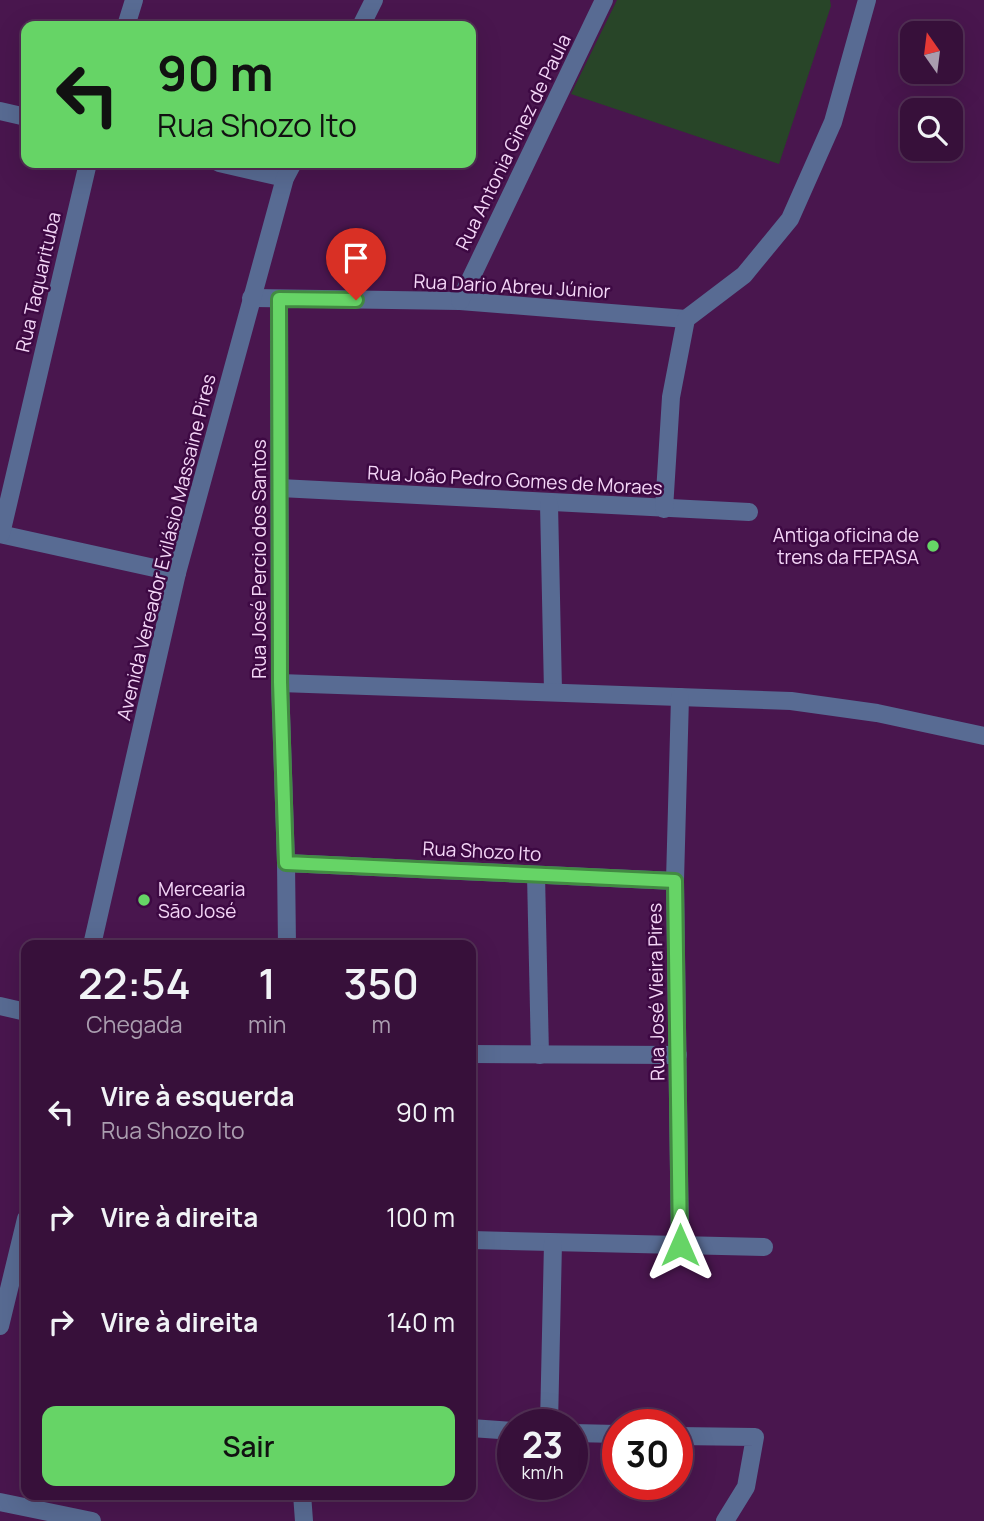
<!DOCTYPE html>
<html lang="pt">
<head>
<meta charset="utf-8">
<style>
	body { margin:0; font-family:Manrope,sans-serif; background:#3e1942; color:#f1f3f6; height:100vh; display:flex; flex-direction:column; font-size:26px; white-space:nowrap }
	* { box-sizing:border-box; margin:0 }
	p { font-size:23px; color:#aa9daf }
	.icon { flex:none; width:38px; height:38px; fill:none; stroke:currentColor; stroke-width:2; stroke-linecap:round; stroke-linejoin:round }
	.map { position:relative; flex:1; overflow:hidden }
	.panel { position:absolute; left:21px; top:940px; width:455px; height:560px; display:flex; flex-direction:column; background:#37103a; border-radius:14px; box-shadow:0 7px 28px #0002,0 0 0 2px #513054 }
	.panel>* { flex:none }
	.guide { position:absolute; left:21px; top:21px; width:455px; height:147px; border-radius:14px; box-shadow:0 7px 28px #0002,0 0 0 2px #513054; background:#66d466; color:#111; overflow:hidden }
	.needle { width:46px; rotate:346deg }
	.buttons { position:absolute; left:900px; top:21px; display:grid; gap:14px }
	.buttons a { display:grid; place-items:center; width:63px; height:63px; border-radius:14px; background:#37103a; box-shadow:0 7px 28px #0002,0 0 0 2px #513054; font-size:35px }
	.speed { position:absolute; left:497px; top:1409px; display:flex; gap:14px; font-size:35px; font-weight:700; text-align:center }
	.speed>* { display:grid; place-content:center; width:91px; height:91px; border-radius:50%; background:#37103a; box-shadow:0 7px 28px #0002,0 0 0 2px #513054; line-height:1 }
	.speed small { font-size:18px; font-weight:400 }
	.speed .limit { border:10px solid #d22; background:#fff; color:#111 }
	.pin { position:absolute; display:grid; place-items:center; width:60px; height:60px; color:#fff; margin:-72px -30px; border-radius:50% 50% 50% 0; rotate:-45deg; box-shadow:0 0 7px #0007 }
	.pin .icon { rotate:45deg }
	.me { position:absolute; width:77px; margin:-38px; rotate:0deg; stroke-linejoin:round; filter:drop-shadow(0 0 5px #0008) }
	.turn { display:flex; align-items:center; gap:24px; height:147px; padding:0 21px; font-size:32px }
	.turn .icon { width:91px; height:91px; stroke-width:2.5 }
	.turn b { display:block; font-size:49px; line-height:60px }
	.eta { display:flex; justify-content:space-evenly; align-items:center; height:119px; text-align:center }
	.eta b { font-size:42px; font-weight:600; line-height:49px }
	.primary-button { display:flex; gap:14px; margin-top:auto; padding:14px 21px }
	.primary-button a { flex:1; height:80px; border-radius:14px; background:#66d466; color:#111; font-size:28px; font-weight:600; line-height:80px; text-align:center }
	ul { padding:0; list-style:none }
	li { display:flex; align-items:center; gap:21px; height:105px; padding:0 21px }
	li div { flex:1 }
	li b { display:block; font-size:26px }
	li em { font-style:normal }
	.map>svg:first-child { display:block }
</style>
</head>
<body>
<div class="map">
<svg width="984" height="1521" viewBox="0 0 984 1521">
	<rect width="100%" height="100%" fill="#49164e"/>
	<!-- green -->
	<polygon fill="#284528" points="617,0 830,0 831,6 779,164 571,94"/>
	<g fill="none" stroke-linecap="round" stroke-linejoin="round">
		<!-- street -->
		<g stroke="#586b93" stroke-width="18">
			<polyline points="126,26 134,0"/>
			<polyline points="361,26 374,0"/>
			<polyline points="0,111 26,117"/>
			<polyline points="219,163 285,178"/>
			<polyline points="251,298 460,301 686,319"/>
			<polyline points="279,299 280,683 286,863 287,945"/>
			<polyline points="460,301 604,0"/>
			<polyline points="280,488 749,512"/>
			<polyline points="549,504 553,691"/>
			<polyline points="664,509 671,397 686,319 744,275 790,219 833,122 867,0"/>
			<polyline points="0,534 177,573"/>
			<polyline points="1,534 88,163"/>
			<polyline points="280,683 791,701 877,713 984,736"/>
			<polyline points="286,863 675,881"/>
			<polyline points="536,875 540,1055"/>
			<polyline points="92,945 177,573 285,178 293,163"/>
			<polyline points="0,1006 26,1012"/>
			<polyline points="471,1054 678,1055"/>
			<polyline points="471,1240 764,1247"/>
			<polyline points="680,1245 675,881 680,697"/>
			<polyline points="0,1326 26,1219"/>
			<polyline points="549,1424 553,1243"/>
			<polyline points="471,1428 513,1431"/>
			<polyline points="572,1433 618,1434"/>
			<polyline points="677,1436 755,1437 746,1487 725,1521"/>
			<polyline points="302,1494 304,1521"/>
			<polyline points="0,1502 92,1521"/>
		</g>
	</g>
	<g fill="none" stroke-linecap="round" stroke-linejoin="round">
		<defs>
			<polyline id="route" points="356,300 279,299 280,682 286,863 675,881 680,1245"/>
		</defs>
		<!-- route casing -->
		<use href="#route" stroke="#428a42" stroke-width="18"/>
		<!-- route -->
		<use href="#route" stroke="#66d466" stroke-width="12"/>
	</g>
	<!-- markers -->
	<g fill="#66d466" stroke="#3d0943" stroke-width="2.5">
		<circle cx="933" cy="546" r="7"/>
		<circle cx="144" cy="900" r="7"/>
	</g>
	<g text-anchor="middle" stroke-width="5" stroke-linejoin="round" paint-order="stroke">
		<!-- street labels -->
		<g font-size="19" fill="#f4d6f7" stroke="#3d0943">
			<text transform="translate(513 142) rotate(-64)" y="7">Rua Antonia Ginez de Paula</text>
			<text transform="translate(38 282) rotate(-77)" y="7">Rua Taquarituba</text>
			<text transform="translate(512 286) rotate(3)" y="7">Rua Dario Abreu Júnior</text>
			<text transform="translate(515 480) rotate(3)" y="7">Rua João Pedro Gomes de Moraes</text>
			<text transform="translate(166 547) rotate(-76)" y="7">Avenida Vereador Evilásio Massaine Pires</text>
			<text transform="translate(259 559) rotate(-90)" y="7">Rua José Percio dos Santos</text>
			<text transform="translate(482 851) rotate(3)" y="7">Rua Shozo Ito</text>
			<text transform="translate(656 992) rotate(-91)" y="7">Rua José Vieira Pires</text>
		</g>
		<!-- poi labels -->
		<g font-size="19" fill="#f4d6f7" stroke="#3d0943" text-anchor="end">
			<text x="919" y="542">Antiga oficina de<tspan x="919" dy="22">trens da FEPASA</tspan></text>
			<text x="158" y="896" text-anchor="start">Mercearia<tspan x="158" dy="22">São José</tspan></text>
		</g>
	</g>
</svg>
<div class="buttons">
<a><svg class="needle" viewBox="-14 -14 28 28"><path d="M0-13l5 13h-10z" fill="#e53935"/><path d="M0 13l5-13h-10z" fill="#aa9daf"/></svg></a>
<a><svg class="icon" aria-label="search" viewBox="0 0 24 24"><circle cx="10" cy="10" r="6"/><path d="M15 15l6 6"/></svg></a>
</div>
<div class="speed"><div>23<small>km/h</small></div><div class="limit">30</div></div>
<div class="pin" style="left:356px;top:300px;background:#d93025"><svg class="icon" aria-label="arrive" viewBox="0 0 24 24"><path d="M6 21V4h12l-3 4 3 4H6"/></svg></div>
<svg class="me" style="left:680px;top:1245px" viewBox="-20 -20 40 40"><path d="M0-17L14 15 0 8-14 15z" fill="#66d466" stroke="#fff" stroke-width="4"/></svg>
<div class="guide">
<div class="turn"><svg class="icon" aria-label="left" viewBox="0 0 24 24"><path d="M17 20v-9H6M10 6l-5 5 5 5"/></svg><div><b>90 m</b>Rua Shozo Ito</div></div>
</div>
<section class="panel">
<div class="eta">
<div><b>22:54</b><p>Chegada</p></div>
<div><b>1</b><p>min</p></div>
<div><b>350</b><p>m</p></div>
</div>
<ul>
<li><svg class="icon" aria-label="left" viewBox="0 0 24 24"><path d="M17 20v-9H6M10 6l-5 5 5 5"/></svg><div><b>Vire à esquerda</b><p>Rua Shozo Ito</p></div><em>90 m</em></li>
<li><svg class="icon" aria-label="right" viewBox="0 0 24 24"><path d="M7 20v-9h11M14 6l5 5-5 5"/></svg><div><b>Vire à direita</b></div><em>100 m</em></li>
<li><svg class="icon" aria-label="right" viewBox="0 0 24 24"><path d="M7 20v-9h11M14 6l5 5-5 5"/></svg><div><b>Vire à direita</b></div><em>140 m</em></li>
</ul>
<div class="primary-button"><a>Sair</a></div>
</section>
</div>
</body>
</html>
